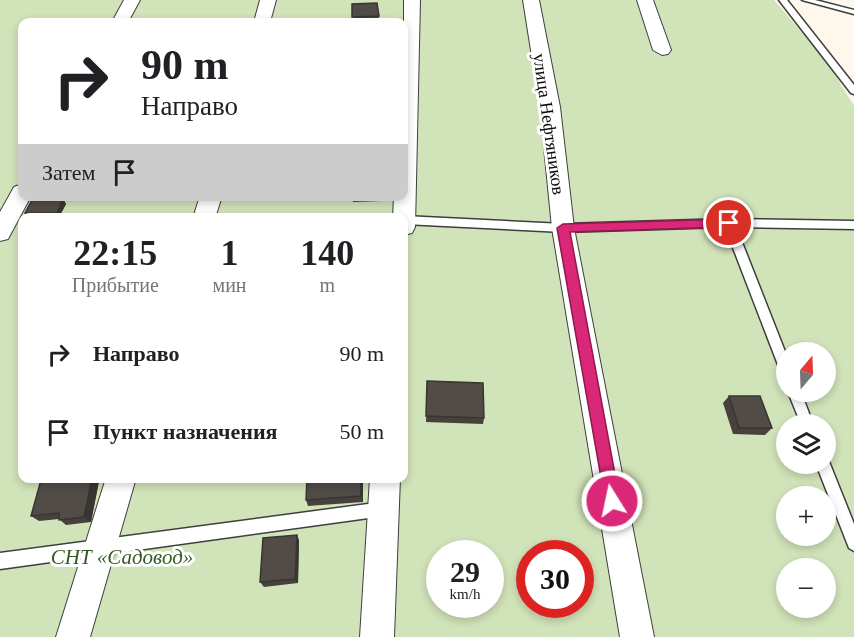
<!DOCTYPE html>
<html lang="ru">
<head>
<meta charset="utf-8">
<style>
	body { margin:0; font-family:"Times New Roman",serif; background:#f2f2f2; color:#202124; height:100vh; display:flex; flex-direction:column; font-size:22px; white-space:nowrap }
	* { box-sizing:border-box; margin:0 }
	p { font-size:20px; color:#757577 }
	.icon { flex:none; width:33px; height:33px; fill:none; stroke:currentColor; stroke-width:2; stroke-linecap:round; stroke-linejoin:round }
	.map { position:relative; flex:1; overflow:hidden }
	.details { position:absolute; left:18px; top:213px; width:390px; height:270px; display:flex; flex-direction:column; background:#fff; border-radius:12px; box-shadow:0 3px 9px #0003 }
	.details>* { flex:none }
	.guide { position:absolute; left:18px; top:18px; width:390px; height:183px; border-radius:12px; box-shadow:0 3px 9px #0003; background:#fff; color:#202124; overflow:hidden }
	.needle { width:39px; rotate:19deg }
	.controls { position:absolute; left:776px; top:342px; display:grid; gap:12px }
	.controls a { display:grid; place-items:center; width:60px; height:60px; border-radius:50%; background:#fff; box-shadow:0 3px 9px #0003; font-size:30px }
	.speed { position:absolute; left:426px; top:540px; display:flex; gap:12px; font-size:30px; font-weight:700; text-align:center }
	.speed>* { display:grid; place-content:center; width:78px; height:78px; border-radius:50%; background:#fff; box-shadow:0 3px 9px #0003; line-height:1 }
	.speed small { font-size:15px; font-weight:400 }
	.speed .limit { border:9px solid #d22; background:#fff; color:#111 }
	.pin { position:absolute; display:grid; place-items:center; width:51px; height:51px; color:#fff; margin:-26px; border:3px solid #fff; border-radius:50%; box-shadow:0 2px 6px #0007 }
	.me { position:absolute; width:66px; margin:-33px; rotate:350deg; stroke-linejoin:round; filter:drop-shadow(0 0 4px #0008) }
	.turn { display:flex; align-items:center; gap:21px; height:126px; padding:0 24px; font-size:27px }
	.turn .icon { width:78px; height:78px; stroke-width:2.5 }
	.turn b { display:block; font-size:42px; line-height:51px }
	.then { display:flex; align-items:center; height:57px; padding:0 24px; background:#0003; gap:12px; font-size:22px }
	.eta { display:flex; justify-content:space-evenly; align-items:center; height:102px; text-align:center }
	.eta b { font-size:36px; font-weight:600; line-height:42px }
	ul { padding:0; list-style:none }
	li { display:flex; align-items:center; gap:18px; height:78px; padding:0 24px }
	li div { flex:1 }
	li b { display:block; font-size:22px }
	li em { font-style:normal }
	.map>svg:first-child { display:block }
</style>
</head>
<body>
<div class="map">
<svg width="854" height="637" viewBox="0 0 854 637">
	<rect width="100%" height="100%" fill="#fdf8eb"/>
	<!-- green -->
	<path fill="#d1e3b9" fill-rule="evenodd" d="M0,0H774L826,60L854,106V637H0ZM22,22H404V196H22ZM22,218H404V478H22ZM786,352H825V392H786ZM786,424H825V464H786ZM786,496H825V536H786ZM440,554H490V604H440ZM530,554H580V604H530ZM786,568H825V608H786Z"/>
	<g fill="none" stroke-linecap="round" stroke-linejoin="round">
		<defs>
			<g id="service">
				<polygon points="779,0 787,0 854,85 854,94 851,93"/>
				<polygon points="802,0 815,0 854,10 854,14"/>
				<polygon points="404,216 563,224 729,219 854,221 854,229 736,227 786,354 786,375 782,374 780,370 725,227 563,232 404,224 404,218 400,218"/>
				<polygon points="788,392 801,392 813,424 801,424"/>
				<polygon points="825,458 828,459 854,524 854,551 849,548 816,464 825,464"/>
				<polygon points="383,502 388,504 390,509 388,514 383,516 0,569 0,553"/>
			</g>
			<g id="minor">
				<polygon points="124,0 140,0 128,22 112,22"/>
				<polygon points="260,0 276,0 270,22 254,22"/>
				<polygon points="404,0 420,0 415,227 412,233 404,235 404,218 393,218 394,196 404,196"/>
				<polygon points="523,0 539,0 560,107 574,228 654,637 620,637 552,228 540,107"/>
				<polygon points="637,0 653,0 671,50 668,54 662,55 653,50"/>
				<polygon points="22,184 22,196 31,196 8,239 0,241 0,212 14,187"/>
				<polygon points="200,196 222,196 215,218 193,218"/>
				<polygon points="106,478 136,478 90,637 56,637"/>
				<polygon points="370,478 400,478 394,637 360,637"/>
			</g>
		</defs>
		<!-- service casing -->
		<use href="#service" stroke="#3e3e3e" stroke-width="3"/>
		<!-- minor casing -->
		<use href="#minor" stroke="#3e3e3e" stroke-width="2"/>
		<!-- service -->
		<use href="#service" fill="#fff" fill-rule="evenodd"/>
		<!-- minor -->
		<use href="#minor" fill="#fff" fill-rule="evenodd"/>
	</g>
	<!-- wall -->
	<g fill="#47413e">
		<polygon points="377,3 379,19 382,22 353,22 352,4"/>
		<polygon points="352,196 382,196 382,201 353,202"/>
		<polygon points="63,199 66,204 59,217 28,218 25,213"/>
		<polygon points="427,381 484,418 483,424 426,422"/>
		<polygon points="729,396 772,428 765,435 733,434 723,403"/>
		<polygon points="307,478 363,478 363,502 308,506 306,500"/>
		<polygon points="99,481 91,522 66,525 59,519 39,521 31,516"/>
		<polygon points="299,540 298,583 264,587 260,582"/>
	</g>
	<!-- shaded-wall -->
	<g fill="#393532">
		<polygon points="63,199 66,204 59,217 57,213"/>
		<polygon points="92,478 97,478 99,481 91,522 84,517"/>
		<polygon points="361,478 363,478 363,502 361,496"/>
		<polygon points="297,535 299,540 298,583 295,579"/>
	</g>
	<!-- building -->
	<g fill="#524c48" stroke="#393532" stroke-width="1.5">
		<polygon points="377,3 379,16 352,17 352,4"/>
		<polygon points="382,19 382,22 359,22 359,20"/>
		<polygon points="63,199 57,213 25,213 32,200"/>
		<polygon points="427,381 483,383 484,418 426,416"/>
		<polygon points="729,396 760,396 772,428 739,428"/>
		<polygon points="53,478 92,478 84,517 59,520 59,513 31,516 41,480"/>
		<polygon points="307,478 361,478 361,496 306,500"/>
		<polygon points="297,535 295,579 260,582 263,538"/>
	</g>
	<!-- route -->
	<polygon fill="#db2777" stroke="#8e194d" stroke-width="1.5" points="729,219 735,223 729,227 570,232 620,501 618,506 612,509 606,506 557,228 563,224"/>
	<g text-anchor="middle" stroke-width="6" stroke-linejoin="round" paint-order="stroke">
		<!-- street labels -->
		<g font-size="18" fill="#0b0b0b" stroke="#fff">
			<text transform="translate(549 124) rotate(82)" y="6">улица Нефтяников</text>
		</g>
		<!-- near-park labels -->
		<g font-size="21" font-style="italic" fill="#325a23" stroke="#fff">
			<text x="122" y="564">СНТ «Садовод»</text>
		</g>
	</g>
</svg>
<div class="controls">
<a><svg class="needle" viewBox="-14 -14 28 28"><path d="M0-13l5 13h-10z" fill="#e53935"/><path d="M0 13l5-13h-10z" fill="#757577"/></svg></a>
<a><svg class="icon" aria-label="layers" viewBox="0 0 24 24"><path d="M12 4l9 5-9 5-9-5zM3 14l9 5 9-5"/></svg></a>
<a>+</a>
<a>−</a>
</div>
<div class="speed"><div>29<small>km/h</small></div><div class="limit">30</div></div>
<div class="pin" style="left:729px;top:223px;background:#d93025"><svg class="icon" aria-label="arrive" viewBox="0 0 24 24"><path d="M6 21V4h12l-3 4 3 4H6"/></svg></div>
<svg class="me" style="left:612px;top:501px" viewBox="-20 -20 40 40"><circle r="17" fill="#db2777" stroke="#fff" stroke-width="3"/><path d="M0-11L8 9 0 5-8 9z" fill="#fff"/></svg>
<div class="guide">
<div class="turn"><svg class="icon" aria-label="right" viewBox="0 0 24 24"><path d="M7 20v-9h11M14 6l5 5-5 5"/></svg><div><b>90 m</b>Направо</div></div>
<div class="then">Затем<svg class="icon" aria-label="arrive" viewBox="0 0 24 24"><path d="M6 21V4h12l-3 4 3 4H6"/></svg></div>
</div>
<section class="details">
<div class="eta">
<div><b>22:15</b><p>Прибытие</p></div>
<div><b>1</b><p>мин</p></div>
<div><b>140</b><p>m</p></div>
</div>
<ul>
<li><svg class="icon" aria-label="right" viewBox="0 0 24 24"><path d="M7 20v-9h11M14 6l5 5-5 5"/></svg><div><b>Направо</b></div><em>90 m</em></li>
<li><svg class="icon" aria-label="arrive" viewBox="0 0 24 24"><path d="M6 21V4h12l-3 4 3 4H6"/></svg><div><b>Пункт назначения</b></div><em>50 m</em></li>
</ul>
</section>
</div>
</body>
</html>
